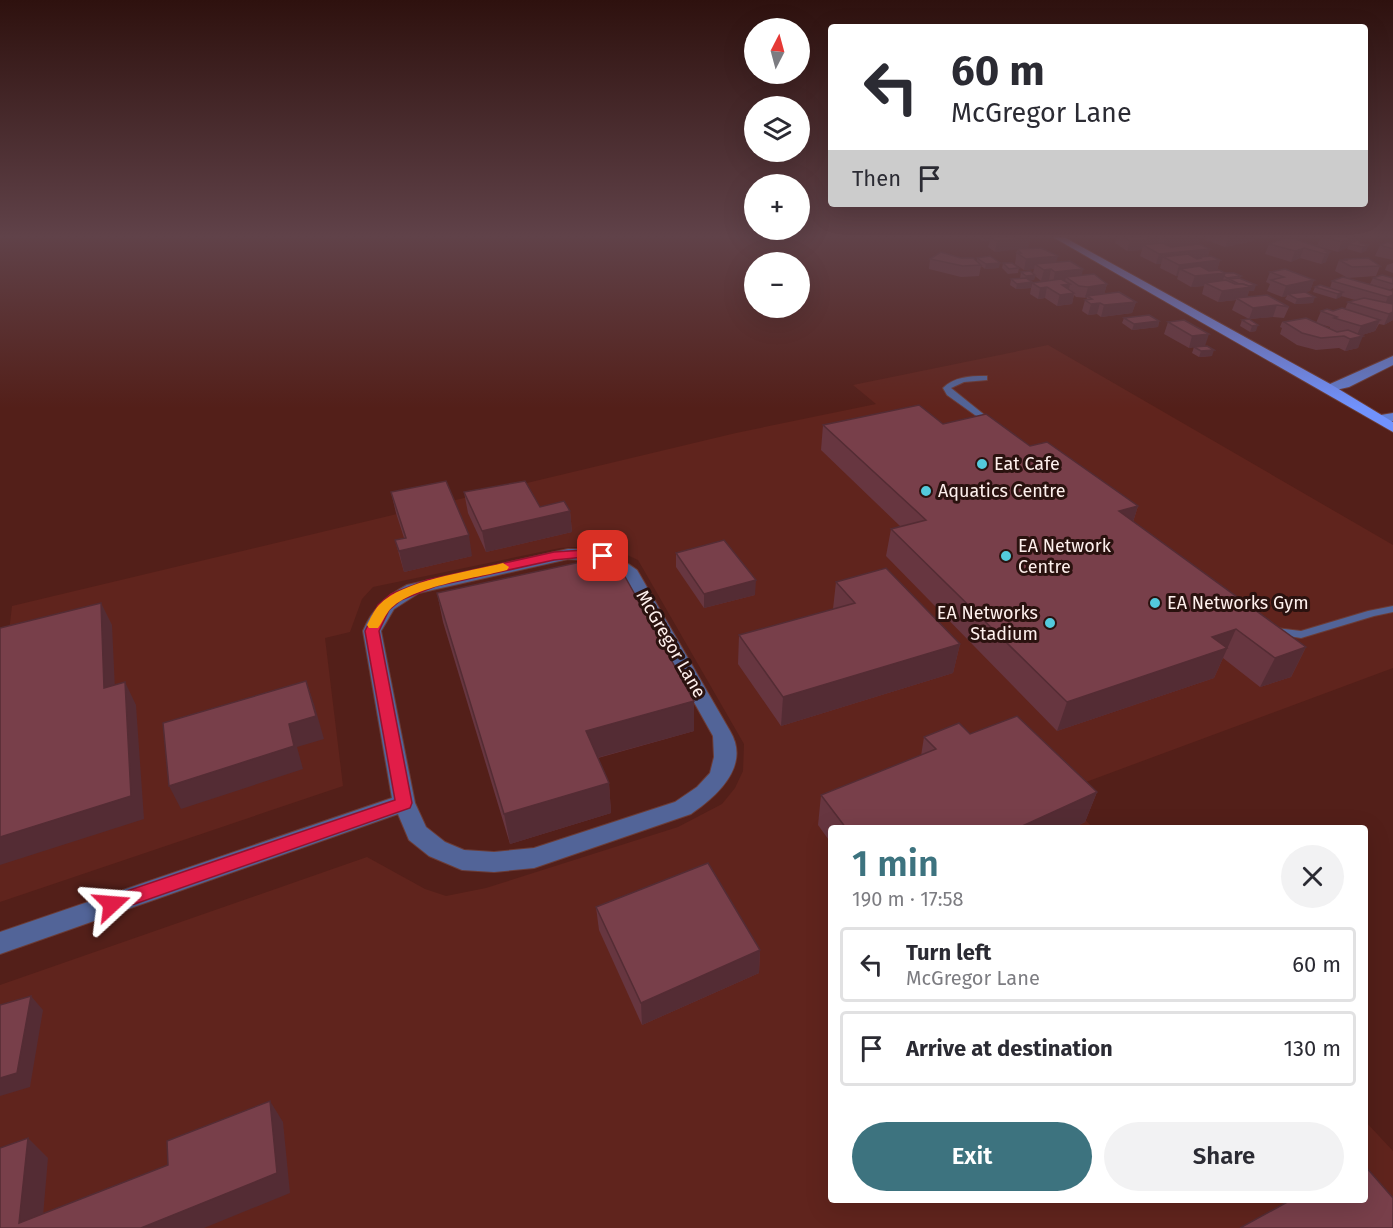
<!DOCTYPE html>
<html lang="en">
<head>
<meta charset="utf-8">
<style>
	body { margin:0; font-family:"Fira Sans",sans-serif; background:#f2f2f3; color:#2b2b33; height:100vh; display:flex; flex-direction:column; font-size:22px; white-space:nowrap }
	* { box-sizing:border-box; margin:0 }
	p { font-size:20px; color:#7c7c81 }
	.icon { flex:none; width:33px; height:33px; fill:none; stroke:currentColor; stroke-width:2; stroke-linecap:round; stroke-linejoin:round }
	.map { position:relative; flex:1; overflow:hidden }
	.drawer { position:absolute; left:828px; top:825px; width:540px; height:378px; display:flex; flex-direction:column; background:#fff; border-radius:6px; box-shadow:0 6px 24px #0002 }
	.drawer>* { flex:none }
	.banner { position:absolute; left:828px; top:24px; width:540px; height:183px; border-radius:6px; box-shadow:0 6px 24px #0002; background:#fff; color:#2b2b33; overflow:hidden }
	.needle { width:39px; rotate:6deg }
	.tools { position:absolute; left:744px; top:18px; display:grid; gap:12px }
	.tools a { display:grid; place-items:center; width:66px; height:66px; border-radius:50%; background:#fff; box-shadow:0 6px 24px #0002; font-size:30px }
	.pin { position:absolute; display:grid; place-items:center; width:51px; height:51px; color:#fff; margin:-26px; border-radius:12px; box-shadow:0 3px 9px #0006 }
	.me { position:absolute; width:66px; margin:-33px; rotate:71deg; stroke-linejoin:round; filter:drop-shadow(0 0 4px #0008) }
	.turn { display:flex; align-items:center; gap:21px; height:126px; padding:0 24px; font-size:27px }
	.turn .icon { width:78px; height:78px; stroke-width:2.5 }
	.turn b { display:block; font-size:42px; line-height:51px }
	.then { display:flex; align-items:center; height:57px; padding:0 24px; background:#0003; gap:12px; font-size:22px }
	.round { display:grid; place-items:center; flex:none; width:63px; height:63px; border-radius:32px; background:#f2f2f3 }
	.summary { display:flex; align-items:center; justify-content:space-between; height:102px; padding:0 24px }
	h1 { font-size:36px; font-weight:600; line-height:45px; color:#3d737f }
	.primary-button { display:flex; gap:12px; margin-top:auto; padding:12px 24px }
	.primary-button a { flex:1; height:69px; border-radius:36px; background:#3d737f; color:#fff; font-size:24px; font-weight:600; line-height:69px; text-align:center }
	.primary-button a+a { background:#f2f2f3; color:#2b2b33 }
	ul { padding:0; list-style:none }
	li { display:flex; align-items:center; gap:18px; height:75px; margin:0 12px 9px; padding:0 12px; border:3px solid #e1e1e2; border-radius:6px }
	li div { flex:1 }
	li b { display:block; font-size:22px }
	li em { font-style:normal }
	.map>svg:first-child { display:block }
</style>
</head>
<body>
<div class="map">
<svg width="1393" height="1228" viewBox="0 0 1393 1228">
	<rect width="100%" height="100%" fill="#531f19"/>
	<!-- built -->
	<polygon fill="#60241d" points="1048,345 1393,545 1393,668 1059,792 1093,828 831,828 831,1200 1365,1200 1365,1121 1393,1151 1393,1228 0,1228 0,985 367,857 425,889 446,896 486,888 678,827 722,804 735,788 743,771 744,744 638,560 614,549 593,546 560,548 373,587 362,599 350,632 325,638 343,786 0,902 0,709 12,606 736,433 876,404 853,385"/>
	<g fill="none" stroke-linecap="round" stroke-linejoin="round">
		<defs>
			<g id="lane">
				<path d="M984,376H987V380L964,382L951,388L992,421L993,423L989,425L947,395L943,388C954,377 969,376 984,376Z"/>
				<polygon points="1393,606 1393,612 1374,616 1301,638 1276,634 1271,631 1276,628 1301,631 1368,611"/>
			</g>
			<path id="street" d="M568,549C594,549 616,554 637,570L730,731C751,766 717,796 691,814L534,868L494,872L462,870L429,856L409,840L398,814L0,954V932L392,798L363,631C372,609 386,596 407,585ZM568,559L596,561L624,577L713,736L714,757L710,773L697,787L675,802L534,848L494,852L464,850L445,842L426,827L415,803L381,631L394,609L419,593Z"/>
			<g id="secondary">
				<polygon points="1393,356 1393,365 1349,387 1327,392 1321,388"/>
				<polygon points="1393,413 1393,421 1380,423 1373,419 1375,416"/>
			</g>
			<polygon id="primary" points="1051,236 1062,236 1332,385 1393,422 1393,432"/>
		</defs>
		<!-- lane casing -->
		<use href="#lane" stroke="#6b3c37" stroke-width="2"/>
		<!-- street casing -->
		<use href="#street" stroke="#6b3c37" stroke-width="2"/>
		<!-- secondary casing -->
		<use href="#secondary" stroke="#6b3c37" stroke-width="2"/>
		<!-- primary casing -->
		<use href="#primary" stroke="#6b3c37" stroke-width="2"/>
		<!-- lane -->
		<use href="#lane" fill="#526498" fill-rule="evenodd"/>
		<!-- street -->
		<use href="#street" fill="#526498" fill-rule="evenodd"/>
		<!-- secondary -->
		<use href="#secondary" fill="#637ed1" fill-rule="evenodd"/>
		<!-- primary -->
		<use href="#primary" fill="#7192fd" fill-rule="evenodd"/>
	</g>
	<!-- wall -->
	<g fill="#673640">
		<polygon points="975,236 1027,236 1030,238 1028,248 1082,275 1107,284 1104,294 1136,302 1132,313 1101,317 1097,314 1088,315 1082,311 1085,300 1086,300 1087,298 1076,297 1074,295 1072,304 1057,306 1045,298 1038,299 1030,294 1032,283 1050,281 1049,280 1041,281 1035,276 1034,280 1030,280 1031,288 1016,289 1010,285 1011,279 1021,278 1020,278 1021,272 1033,273 1034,269 1024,270 1015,264 1017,249 995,252 988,247 990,240 983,241"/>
		<polygon points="1099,236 1201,236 1198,244 1210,249 1208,256 1220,260 1217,270 1225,273 1241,276 1240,278 1254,291 1249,291 1247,297 1289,307 1284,318 1273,317 1249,319 1232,310 1236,300 1218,302 1202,294 1204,286 1191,287 1177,279 1178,276 1176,276 1160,268 1161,264 1156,264 1140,256 1142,250 1127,251 1115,243 1117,237 1105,239"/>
		<polygon points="1205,236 1255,236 1253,241 1225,247 1204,239"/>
		<polygon points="1321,236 1359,236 1357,241 1359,243 1367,250 1361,253 1347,249 1348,247 1338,252 1323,248 1328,250 1326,262 1321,264 1300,258 1291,262 1265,254 1269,244 1317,246"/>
		<polygon points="1393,244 1393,260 1375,256 1380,245"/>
		<polygon points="961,258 977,261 977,258 999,268 985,269 981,266 979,276 961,277 929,269 930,259"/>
		<polygon points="1346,259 1380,266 1376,276 1348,278 1393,291 1393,304 1392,304 1393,304 1393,320 1384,325 1379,324 1375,331 1362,335 1358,348 1345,351 1339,348 1316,350 1297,345 1280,334 1282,328 1280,327 1282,322 1330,329 1330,327 1316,323 1321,311 1333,311 1345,309 1348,302 1355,300 1341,296 1336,299 1313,292 1315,287 1330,288 1332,281 1346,277 1335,271 1339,260 1345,260"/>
		<polygon points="1003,263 1019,268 1018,273 1008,274 1002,268"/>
		<polygon points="1393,263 1393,273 1385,270 1387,265"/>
		<polygon points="1270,272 1314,280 1310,291 1305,292 1313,303 1295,304 1285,299 1287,296 1282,297 1267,291 1270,284 1266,282"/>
		<polygon points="1373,278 1393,278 1393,288 1390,290 1370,284"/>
		<polygon points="1124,318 1159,321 1158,327 1132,330 1122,323"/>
		<polygon points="1249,319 1256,331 1250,332 1240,326 1242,320"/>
		<polygon points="1184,320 1205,346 1212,356 1199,357 1192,353 1194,347 1189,348 1164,334 1168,322"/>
		<polygon points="943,424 1030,446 1138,506 1133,522 1306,647 1291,677 1260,687 1223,658 1214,678 1057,731 886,556 891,529 900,526 821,450 823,425"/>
		<polygon points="391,492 472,556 404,572 395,540 404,538 396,513"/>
		<polygon points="464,492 540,507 570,511 572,532 486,552 468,513"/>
		<polygon points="676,553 755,595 704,608 676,567"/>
		<polygon points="836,582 960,644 953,673 781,726 738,664 739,635 833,609"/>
		<polygon points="437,593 694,731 598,758 609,783 611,813 510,844 443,622"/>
		<polygon points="924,737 1097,792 1085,822 1073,828 831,828 831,843 818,825 821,795 921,756"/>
		<polygon points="596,907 760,950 759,973 642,1025 599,930"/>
	</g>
	<!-- shaded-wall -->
	<g fill="#542c34">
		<polygon points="984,236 995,236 994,239 990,237 990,240 983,241"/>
		<polygon points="1106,236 1117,236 1117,237 1105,239"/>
		<polygon points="1192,236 1201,236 1198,245 1162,249 1165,239"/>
		<polygon points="1235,236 1255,236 1253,241 1225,247 1229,237"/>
		<polygon points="1355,236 1359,236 1356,243 1349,244 1348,247 1338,252 1342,242"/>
		<polygon points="1030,238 1028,248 995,252 997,241"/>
		<polygon points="1160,238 1157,249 1143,245 1142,250 1127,251 1130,241"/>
		<polygon points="1369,245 1367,250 1361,253 1363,247"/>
		<polygon points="1304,248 1300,258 1291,262 1295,251"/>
		<polygon points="1210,249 1206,260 1200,257 1199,260 1163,257 1161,264 1156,264 1159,254"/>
		<polygon points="1328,250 1327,254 1330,252 1326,262 1321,264 1325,254 1325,251"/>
		<polygon points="1058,256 1055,267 1035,264 1034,269 1024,270 1026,259"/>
		<polygon points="1220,260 1217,271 1180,269 1178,276 1176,276 1179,265"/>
		<polygon points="1000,263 999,268 985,269 986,264"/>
		<polygon points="1051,269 1049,280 1041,281 1044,270"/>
		<polygon points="1083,269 1081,280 1066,277 1065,282 1053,283 1055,272"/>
		<polygon points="1225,273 1222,284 1205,283 1204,286 1191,287 1195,276"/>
		<polygon points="1035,275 1034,280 1025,281 1026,276"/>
		<polygon points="1314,280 1310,291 1290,295 1288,294 1287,296 1282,297 1286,286"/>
		<polygon points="1032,282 1031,288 1016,289 1017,284"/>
		<polygon points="1070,284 1068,294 1074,293 1072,304 1057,306 1062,285"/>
		<polygon points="1107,284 1104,295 1087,296 1087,298 1085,298 1088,287"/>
		<polygon points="1256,285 1254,291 1249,291 1247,298 1236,298 1236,300 1218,302 1222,291"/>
		<polygon points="1047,287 1045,298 1038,299 1040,288"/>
		<polygon points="1343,292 1341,297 1336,299 1338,294"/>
		<polygon points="1393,295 1393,304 1383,309 1388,297"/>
		<polygon points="1315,297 1313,303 1295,304 1297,299"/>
		<polygon points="1136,302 1132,313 1101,317 1104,305"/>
		<polygon points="1100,303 1097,314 1088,315 1091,304"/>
		<polygon points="1277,305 1273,317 1249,319 1253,308"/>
		<polygon points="1393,312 1393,320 1384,325 1389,314"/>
		<polygon points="1380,320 1375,331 1356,337 1361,326"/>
		<polygon points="1159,321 1158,327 1132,330 1134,324"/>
		<polygon points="1258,325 1256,331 1250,332 1252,326"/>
		<polygon points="1209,334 1205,346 1189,348 1192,336"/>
		<polygon points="1363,336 1358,348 1345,351 1350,339"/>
		<polygon points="1214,350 1212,356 1199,357 1201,351"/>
		<polygon points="1138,506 1129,534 1119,511"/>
		<polygon points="570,511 572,532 486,552 482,531"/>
		<polygon points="469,535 472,556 404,572 399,551"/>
		<polygon points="756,580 755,595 704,608 704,594"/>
		<polygon points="101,603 112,625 116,711 104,688"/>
		<polygon points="1236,629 1214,678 1057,731 1067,702 1212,637"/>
		<polygon points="960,644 953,673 781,726 783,697"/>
		<polygon points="1306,647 1291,677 1260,687 1275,658"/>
		<polygon points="306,681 314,704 324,739 297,747 303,769 181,809 169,786 289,724"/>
		<polygon points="125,682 136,705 144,819 0,865 0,837"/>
		<polygon points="694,701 694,731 589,760 586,731"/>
		<polygon points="609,783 611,813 510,844 504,814"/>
		<polygon points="1097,792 1085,822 1073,828 1018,828"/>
		<polygon points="760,950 759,973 642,1025 641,1003"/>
		<polygon points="31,996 43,1010 30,1087 0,1096 0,1078"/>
		<polygon points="270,1101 283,1122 290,1193 204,1228 141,1228"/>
		<polygon points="28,1138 48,1158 42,1228 19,1223"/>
	</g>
	<!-- building -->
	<g fill="#783f4a" stroke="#542c34" stroke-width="1.5">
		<polygon points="1000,236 1027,236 1030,238 997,241 990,237"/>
		<polygon points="1122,236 1155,236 1160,238 1130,241"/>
		<polygon points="1159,236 1192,236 1165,239"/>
		<polygon points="1321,236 1355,236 1342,242"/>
		<polygon points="1285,238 1295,239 1328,250 1325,251 1330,252 1325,254 1304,248 1295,251 1269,244"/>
		<polygon points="1360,239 1359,243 1369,245 1363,247 1349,244"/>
		<polygon points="1388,242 1393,244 1393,249 1380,245"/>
		<polygon points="1162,243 1171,247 1199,244 1210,249 1159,254 1143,245"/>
		<polygon points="1041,248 1058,256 1026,259 1017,253 1021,253 1017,249"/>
		<polygon points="941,252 961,258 973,258 981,265 963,266 930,259"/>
		<polygon points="1188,254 1197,259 1201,258 1200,257 1211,256 1220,260 1179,265 1163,257"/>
		<polygon points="990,256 1000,263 986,264 977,258"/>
		<polygon points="1368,258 1380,266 1352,267 1339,260 1348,260 1346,259"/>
		<polygon points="1070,261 1083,269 1055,272 1051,269 1044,270 1035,264"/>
		<polygon points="1003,263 1012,263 1019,268 1009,269"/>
		<polygon points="1200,266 1209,271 1219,270 1225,273 1195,276 1180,269"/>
		<polygon points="1285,269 1314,280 1286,286 1271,280 1284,277 1270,272"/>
		<polygon points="1030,271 1035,275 1026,276 1021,272"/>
		<polygon points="1225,273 1234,273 1241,276 1227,278 1224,276"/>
		<polygon points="1094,274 1107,284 1088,287 1079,286 1066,277"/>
		<polygon points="1382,275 1393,278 1393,284 1373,278"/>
		<polygon points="1343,277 1393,291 1393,295 1388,297 1332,281"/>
		<polygon points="1026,278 1032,282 1017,284 1011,279"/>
		<polygon points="1239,278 1256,285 1249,286 1243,284 1239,284 1229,279"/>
		<polygon points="1061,279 1070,284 1062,285 1074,293 1060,295 1047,287 1040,288 1032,283"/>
		<polygon points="1226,280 1235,284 1243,284 1251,287 1222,291 1205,283"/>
		<polygon points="1320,285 1343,292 1338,294 1315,287"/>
		<polygon points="1119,292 1136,302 1104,305 1100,303 1091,304 1085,300 1092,299 1087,296"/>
		<polygon points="1305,292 1315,297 1297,299 1288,294"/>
		<polygon points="1267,295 1289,307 1277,305 1253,308 1236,298"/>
		<polygon points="1364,298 1393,304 1393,312 1389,314 1348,302"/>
		<polygon points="1342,308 1380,320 1361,326 1334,318 1337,317 1321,311 1327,309 1333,311"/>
		<polygon points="1149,315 1159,321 1134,324 1124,318"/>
		<polygon points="1306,318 1337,332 1348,330 1363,336 1350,339 1344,336 1321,338 1302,333 1284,322"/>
		<polygon points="1249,319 1258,325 1252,326 1242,320"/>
		<polygon points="1184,320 1209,334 1192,336 1168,322"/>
		<polygon points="1207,346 1214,350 1201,351 1194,347"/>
		<polygon points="919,405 943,424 986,414 1030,446 1047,442 1138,506 1119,511 1306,647 1275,658 1236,629 1212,637 1227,648 1067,702 891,529 926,520 823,425"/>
		<polygon points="446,481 469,535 399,551 395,540 406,538 391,492"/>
		<polygon points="525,481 540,507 564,501 570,511 482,531 464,492"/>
		<polygon points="724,540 756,580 704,594 676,553"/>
		<polygon points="613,555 694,701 586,731 609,783 504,814 437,593"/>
		<polygon points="886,568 960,644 783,697 739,635 855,603 836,582"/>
		<polygon points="101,603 104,688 125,682 131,796 0,837 0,628"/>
		<polygon points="306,681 316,716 289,724 294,746 169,786 163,723"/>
		<polygon points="1017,716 1097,792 1018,828 846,828 821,795 936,749 924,737 959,723 970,734"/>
		<polygon points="708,863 760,950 641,1003 596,907"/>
		<polygon points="31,996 17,1073 0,1078 0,1005"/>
		<polygon points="270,1101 277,1173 141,1228 0,1228 0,1148 28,1138 19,1223 168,1165 167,1141"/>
		<polygon points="1365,1166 1393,1198 1393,1228 1240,1228 1291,1200 1365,1200"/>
	</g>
	<!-- sky -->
	<linearGradient id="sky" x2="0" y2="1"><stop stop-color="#2e110e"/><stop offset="0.58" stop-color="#604249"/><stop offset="1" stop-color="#604249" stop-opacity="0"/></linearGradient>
	<rect width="1393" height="408" fill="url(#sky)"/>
	<!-- route -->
	<polygon fill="#e11d48" stroke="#92132f" stroke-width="1.5" points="585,550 607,554 609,556 603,560 585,557 554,560 436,586 401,600 389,610 379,631 412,803 410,808 112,912 106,910 103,904 106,898 395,800 365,631 378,605 391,594 427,580 554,552"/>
	<!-- slow -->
	<path fill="#f59e0b" d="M503,563L509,567L507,570C477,578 406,587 388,612C384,617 382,623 378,628H369L367,625C370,619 374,610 379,605C402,580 469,572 503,563Z"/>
	<!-- markers -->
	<g fill="#53cadc" stroke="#2a120f" stroke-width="2">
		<circle cx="982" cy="464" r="6"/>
		<circle cx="926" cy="491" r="6"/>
		<circle cx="1006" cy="556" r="6"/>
		<circle cx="1155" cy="603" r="6"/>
		<circle cx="1050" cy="623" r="6"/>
	</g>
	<g text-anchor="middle" stroke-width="6" stroke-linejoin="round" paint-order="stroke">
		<!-- poi labels -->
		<g font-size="18" fill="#fef0ed" stroke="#2a120f" text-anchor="start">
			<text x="994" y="470">Eat Cafe</text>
			<text x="938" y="497">Aquatics Centre</text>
			<text x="1018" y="552">EA Network<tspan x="1018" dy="21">Centre</tspan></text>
			<text x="1167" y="609">EA Networks Gym</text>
			<text x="1038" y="619" text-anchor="end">EA Networks<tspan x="1038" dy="21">Stadium</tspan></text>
		</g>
		<!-- street labels -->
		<g font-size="18" fill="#fef0ed" stroke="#2a120f">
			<text transform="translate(671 644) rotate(60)" y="6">McGregor Lane</text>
		</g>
	</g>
</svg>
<div class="tools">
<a><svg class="needle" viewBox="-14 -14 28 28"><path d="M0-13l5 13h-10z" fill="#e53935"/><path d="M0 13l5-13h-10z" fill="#7c7c81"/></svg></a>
<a><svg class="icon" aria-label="layers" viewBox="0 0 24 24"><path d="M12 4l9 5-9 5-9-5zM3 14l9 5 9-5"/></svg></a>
<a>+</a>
<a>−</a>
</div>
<div class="pin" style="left:603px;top:556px;background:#d93025"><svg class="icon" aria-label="arrive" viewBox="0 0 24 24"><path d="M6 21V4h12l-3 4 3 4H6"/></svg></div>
<svg class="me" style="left:112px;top:904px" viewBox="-20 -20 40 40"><path d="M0-17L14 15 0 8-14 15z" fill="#e11d48" stroke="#fff" stroke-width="4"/></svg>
<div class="banner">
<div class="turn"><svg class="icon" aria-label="left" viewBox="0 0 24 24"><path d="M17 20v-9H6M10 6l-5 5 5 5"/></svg><div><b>60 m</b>McGregor Lane</div></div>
<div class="then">Then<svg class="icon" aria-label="arrive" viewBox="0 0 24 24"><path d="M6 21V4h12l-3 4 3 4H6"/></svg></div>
</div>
<section class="drawer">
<div class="summary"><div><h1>1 min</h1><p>190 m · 17:58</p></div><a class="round"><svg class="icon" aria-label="close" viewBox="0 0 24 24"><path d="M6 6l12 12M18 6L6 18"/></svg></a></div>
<ul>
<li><svg class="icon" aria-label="left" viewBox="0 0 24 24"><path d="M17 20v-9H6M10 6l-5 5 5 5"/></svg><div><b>Turn left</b><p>McGregor Lane</p></div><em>60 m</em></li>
<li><svg class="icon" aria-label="arrive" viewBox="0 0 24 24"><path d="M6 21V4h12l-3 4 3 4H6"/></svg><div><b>Arrive at destination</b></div><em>130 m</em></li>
</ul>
<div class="primary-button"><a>Exit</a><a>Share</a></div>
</section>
</div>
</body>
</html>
